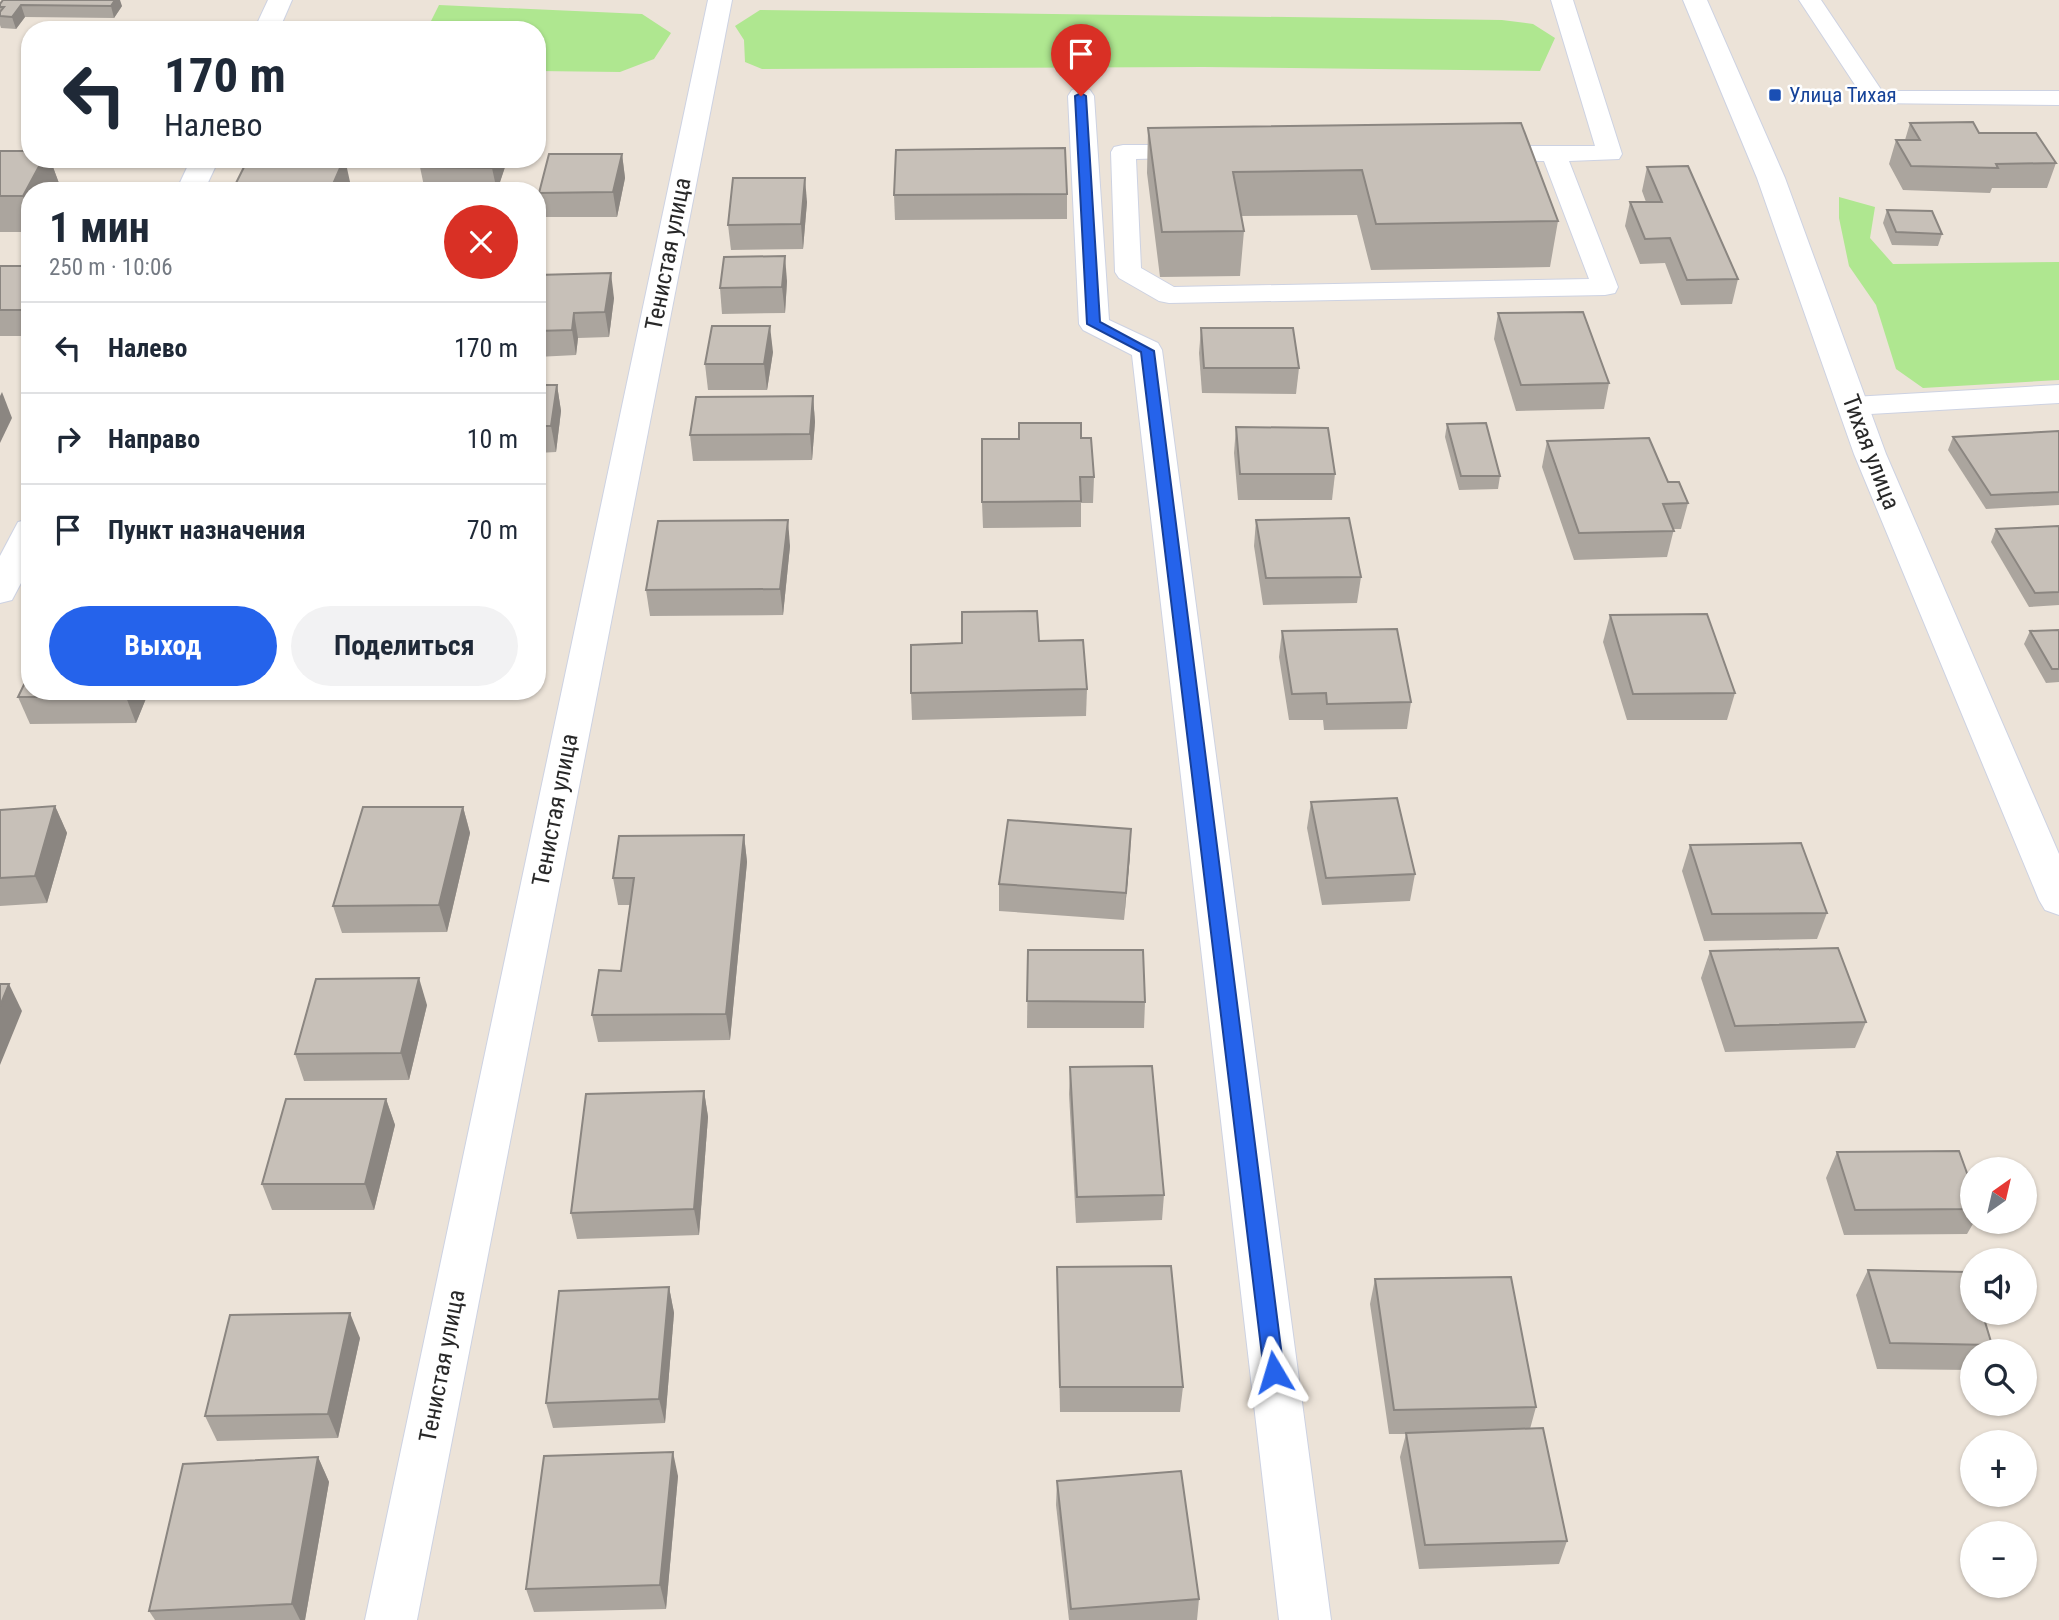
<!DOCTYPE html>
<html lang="ru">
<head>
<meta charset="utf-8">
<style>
	body { margin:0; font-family:"Roboto Condensed",sans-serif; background:#f2f2f3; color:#1f2937; height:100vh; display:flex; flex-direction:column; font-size:26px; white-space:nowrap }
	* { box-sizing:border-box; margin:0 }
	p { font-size:23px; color:#747a83 }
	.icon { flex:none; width:38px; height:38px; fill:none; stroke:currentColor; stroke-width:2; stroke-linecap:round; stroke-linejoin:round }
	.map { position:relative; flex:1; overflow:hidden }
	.details { position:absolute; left:21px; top:182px; width:525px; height:518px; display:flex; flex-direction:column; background:#fff; border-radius:28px; box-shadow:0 2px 5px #0004 }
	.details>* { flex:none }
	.hud { position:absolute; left:21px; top:21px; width:525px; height:147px; border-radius:28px; box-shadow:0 2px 5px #0004; background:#fff; color:#1f2937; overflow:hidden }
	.needle { width:46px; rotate:34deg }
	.tools { position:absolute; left:1960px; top:1157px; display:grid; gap:14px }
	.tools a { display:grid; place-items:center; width:77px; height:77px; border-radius:50%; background:#fff; box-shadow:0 2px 5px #0004; font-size:35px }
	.pin { position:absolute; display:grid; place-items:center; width:60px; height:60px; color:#fff; margin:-72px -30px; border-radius:50% 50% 50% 0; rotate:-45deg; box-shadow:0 0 7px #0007 }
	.pin .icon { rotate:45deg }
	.me { position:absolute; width:77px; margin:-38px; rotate:353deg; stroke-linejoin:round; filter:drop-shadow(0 0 5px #0008) }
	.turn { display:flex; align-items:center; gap:24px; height:147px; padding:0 28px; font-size:32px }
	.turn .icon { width:91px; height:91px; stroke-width:2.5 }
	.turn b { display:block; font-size:49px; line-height:60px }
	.round { display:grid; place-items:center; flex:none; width:74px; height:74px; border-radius:37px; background:#f2f2f3 }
	.summary { display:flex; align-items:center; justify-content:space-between; height:119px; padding:0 28px }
	h1 { font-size:42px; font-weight:700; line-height:52px }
	.cta { display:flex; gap:14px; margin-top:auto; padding:14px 28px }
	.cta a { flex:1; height:80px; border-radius:42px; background:#2563eb; color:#fff; font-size:28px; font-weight:700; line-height:80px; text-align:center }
	.cta a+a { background:#f2f2f3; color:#1f2937 }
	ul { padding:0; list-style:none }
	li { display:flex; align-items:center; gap:21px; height:91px; padding:0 28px; border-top:2px solid #e0e1e3 }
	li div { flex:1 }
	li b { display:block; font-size:26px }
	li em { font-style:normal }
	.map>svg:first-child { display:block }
</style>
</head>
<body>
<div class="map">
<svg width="2059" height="1620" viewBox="0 0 2059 1620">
	<rect width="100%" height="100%" fill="#ece3d8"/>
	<!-- green -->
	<g fill="#afe790">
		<polygon points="439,5 642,14 671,33 654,59 620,72 537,71 537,30 370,30 388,22 430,23"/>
		<polygon points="760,10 1502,20 1533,24 1555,38 1540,71 1203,67 762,69 745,62 744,40 735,26"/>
		<polygon points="1839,197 1875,207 1870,238 1893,264 2059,262 2059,380 1923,388 1896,369 1876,305 1849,266 1839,218"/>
	</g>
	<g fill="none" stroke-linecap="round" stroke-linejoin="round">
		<defs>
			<g id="service">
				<polygon points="1551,0 1573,0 1622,154 1619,159 1569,161 1618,287 1615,293 1605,295 1169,303 1159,301 1119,278 1115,272 1111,152 1114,147 1123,145 1194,145 1203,147 1206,152 1203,157 1136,159 1141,268 1174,287 1589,279 1544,161 1484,160 1475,158 1472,153 1475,148 1484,146 1595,146"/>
				<polygon points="1799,0 1821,0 1882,91 2059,91 2059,105 1867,103"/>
				<polygon points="2059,385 2059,403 1853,415 1843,412 1839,406 1843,400 1853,397"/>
			</g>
			<g id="minor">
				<polygon points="268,0 292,0 279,30 254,30"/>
				<polygon points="708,0 732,0 417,1620 365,1620"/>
				<polygon points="1683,0 1707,0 1785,178 1886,454 2059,854 2059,915 2045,910 2039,900 1854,454 1757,178"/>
				<polygon points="1081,88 1090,90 1094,96 1109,320 1158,343 1162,350 1331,1620 1279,1620 1132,355 1083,330 1079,324 1068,96 1072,90"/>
				<polygon points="191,159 219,159 204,191 176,191"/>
				<polygon points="30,519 30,566 12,600 0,603 0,556 18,522"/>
			</g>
		</defs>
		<!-- service casing -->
		<use href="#service" stroke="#cdd2e2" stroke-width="2"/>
		<!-- minor casing -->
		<use href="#minor" stroke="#cdd2e2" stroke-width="2"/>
		<!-- service -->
		<use href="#service" fill="#fff" fill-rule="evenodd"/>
		<!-- minor -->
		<use href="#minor" fill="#fff" fill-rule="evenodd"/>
	</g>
	<!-- wall -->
	<g fill="#aba59e">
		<polygon points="0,4 122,6 114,18 25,17 16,29 1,28 0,25"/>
		<polygon points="1521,123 1558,221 1550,267 1371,270 1357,215 1241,216 1244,231 1240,276 1160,277 1147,173 1148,128"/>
		<polygon points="1910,123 1979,133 2056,163 2047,188 1992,188 1990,193 1903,190 1889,164 1896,140 1905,140"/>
		<polygon points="0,151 30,159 50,159 60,186 30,191 30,232 0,232"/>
		<polygon points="622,154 625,178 617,217 543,217 539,193"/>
		<polygon points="423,159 507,159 507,161 497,191 425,191 420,167"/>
		<polygon points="1647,167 1738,279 1732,304 1681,305 1665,263 1640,264 1625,226 1630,202 1646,202 1642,191"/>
		<polygon points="1067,194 1067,219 895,220 894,195"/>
		<polygon points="807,202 803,249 731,250 728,225"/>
		<polygon points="1887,210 1942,234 1938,246 1892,245 1883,223"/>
		<rect x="0" y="266" width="30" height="70"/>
		<polygon points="537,275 614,298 609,337 578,338 576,355 537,357"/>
		<polygon points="787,281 785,313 722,314 720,288"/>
		<polygon points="1498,313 1609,383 1604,409 1516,411 1494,339"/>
		<polygon points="1201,328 1299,368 1296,394 1202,393 1199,353"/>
		<polygon points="773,352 767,390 708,390 705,364"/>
		<polygon points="537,385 557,385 561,411 556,452 537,453"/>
		<polygon points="813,396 815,422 812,460 693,461 690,435"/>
		<polygon points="1447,424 1500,476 1498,489 1459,490 1445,437"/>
		<polygon points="1236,427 1335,474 1332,500 1238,500 1234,453"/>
		<polygon points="2059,431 2059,505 1986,509 1948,450 1953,437"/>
		<polygon points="1081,438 1094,477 1093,503 1081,503 1081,527 983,528 982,502 1019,439"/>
		<polygon points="1547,441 1668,482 1688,503 1681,529 1674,529 1667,557 1574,560 1542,467"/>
		<polygon points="1256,520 1361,577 1357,603 1263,605 1254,546"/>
		<polygon points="2059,526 2059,605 2029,607 1991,542 1996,529"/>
		<polygon points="790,546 783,615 650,616 646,590"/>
		<polygon points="1610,615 1735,693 1727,720 1627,720 1603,642"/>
		<polygon points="2059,630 2059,682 2046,683 2024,644 2030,631"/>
		<polygon points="1282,631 1411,702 1407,729 1324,730 1323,720 1289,720 1279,657"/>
		<polygon points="1039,641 1087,689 1086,716 912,720 911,693 962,643"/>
		<polygon points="30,691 149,691 136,723 30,724 18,697"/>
		<polygon points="1311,802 1415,874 1410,901 1322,905 1307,828"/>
		<polygon points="55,806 67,833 47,903 0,906 0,810"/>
		<polygon points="463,807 470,833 447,932 342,933 333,906"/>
		<polygon points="744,835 747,862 730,1040 598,1042 592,1015 621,971 630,905 618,905 613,878"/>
		<polygon points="1690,845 1827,913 1817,939 1704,941 1682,871"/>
		<polygon points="1130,855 1124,920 999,911 999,884"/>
		<polygon points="1028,950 1145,1002 1144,1028 1027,1028"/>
		<polygon points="1710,951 1866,1022 1855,1048 1725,1052 1701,978"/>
		<polygon points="427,1005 409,1080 304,1081 295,1054"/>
		<polygon points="1070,1067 1164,1195 1162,1220 1076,1223 1069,1094"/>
		<polygon points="704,1091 708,1117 699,1235 577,1239 571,1213"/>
		<polygon points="386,1099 395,1125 374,1210 272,1210 262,1184"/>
		<polygon points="1837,1152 1972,1187 1972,1222 1974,1222 1967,1234 1844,1235 1826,1178"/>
		<polygon points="1057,1267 1183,1387 1180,1412 1060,1412"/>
		<polygon points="1868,1270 1992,1345 1989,1351 1972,1351 1972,1370 1877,1369 1856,1295"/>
		<polygon points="1375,1279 1536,1407 1530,1429 1567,1541 1559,1564 1419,1569 1400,1457 1406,1434 1389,1434 1370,1304"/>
		<polygon points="669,1287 674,1313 665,1423 553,1428 546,1403"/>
		<polygon points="360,1338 338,1438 217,1441 205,1416"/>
		<polygon points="318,1457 329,1482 305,1620 155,1620 149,1611"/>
		<polygon points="678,1476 666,1609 534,1612 526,1589"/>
		<polygon points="1057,1481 1199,1599 1197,1620 1069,1620 1056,1505"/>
	</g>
	<!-- shaded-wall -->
	<g fill="#8b8681">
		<polygon points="115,0 120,0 122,6 114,18 111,6"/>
		<polygon points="21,5 25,17 16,29 12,17"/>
		<polygon points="622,154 625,178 617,217 613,192"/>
		<polygon points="43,159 50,159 60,186 57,191 30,191 30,216 23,196"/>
		<polygon points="344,159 345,159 350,182 347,191 330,191"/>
		<polygon points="495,159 507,159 507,161 497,191 492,168"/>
		<polygon points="805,178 807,202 803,249 801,224"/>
		<polygon points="785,256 787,281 785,313 782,287"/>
		<polygon points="611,273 614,298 609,337 605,312"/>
		<polygon points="574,313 578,338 576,355 572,330"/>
		<polygon points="770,326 773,352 767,390 764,364"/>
		<polygon points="557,385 561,411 556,452 551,426"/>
		<polygon points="2,392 12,418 0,443 0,396"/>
		<polygon points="813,396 815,422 812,460 810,434"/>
		<polygon points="788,520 790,546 783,615 780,589"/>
		<polygon points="128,691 149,691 136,723 126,697"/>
		<polygon points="55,806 67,833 47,903 35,876"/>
		<polygon points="463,807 470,833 447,932 439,905"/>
		<polygon points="1131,829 1130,855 1124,920 1126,893"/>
		<polygon points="744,835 747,862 730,1040 726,1014"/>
		<polygon points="419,978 427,1005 409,1080 401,1053"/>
		<polygon points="9,984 22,1011 0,1065 0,1006"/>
		<polygon points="704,1091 708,1117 699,1235 694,1209"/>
		<polygon points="386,1099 395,1125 374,1210 365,1184"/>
		<polygon points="669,1287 674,1313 665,1423 659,1399"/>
		<polygon points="350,1313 360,1338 338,1438 328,1414"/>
		<polygon points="673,1452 678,1476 666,1609 660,1585"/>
		<polygon points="318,1457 329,1482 305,1620 300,1620 292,1604"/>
	</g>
	<!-- building -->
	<g fill="#c7c0b8" stroke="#8b8681" stroke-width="2">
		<polygon points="3,0 115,0 111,6 21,5 12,17 0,16 0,12 4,7 0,7 0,4"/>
		<polygon points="1973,122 1979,133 2036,133 2056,163 1996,164 1998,168 1911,166 1896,140 1920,140 1910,123"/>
		<polygon points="1521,123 1558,221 1376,224 1362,170 1233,172 1244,231 1162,232 1148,128"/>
		<polygon points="1065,148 1067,194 894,195 896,150"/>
		<polygon points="0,151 30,151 30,159 43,159 23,196 0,196"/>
		<polygon points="549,154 622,154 613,192 539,193"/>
		<polygon points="248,159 344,159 330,191 232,191"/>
		<polygon points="423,159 495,159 492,168 420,167"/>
		<polygon points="1688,166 1738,279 1687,280 1670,238 1645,239 1630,202 1662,202 1647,167"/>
		<polygon points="733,178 805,178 801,224 728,225"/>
		<polygon points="1887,210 1932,211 1942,234 1896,232"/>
		<polygon points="785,256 782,287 720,288 724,257"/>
		<rect x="0" y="266" width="30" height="44"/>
		<polygon points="611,273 605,312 574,313 572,330 537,331 537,275"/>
		<polygon points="1583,312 1609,383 1521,385 1498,313"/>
		<polygon points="712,326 770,326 764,364 705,364"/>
		<polygon points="1201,328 1293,328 1299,368 1204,368"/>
		<polygon points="537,385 557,385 551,426 537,426"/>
		<polygon points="813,396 810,434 690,435 696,397"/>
		<polygon points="1019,423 1081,423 1081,438 1091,438 1094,477 1080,477 1081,501 982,502 982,439 1019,439"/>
		<polygon points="1486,423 1500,476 1461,476 1447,424"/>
		<polygon points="1236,427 1328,428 1335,474 1240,474"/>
		<polygon points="2059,431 2059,492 1991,495 1953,437"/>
		<polygon points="1649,438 1668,482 1679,482 1688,503 1663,504 1674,531 1579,533 1547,441"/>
		<polygon points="1349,518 1361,577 1266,578 1256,520"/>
		<polygon points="788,520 780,589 646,590 658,521"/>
		<polygon points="2059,526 2059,592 2035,593 1996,529"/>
		<polygon points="1037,611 1039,641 1083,640 1087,689 911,693 911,645 962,643 962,612"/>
		<polygon points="1707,614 1735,693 1633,694 1610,615"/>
		<polygon points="1397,629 1411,702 1327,704 1326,693 1292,694 1282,631"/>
		<polygon points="2059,630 2059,669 2052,669 2030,631"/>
		<polygon points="30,672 30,691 128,691 126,697 18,697"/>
		<polygon points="1397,798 1415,874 1326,878 1311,802"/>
		<polygon points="55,806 35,876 0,878 0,810"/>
		<polygon points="363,807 463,807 439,905 333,906"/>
		<polygon points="1008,820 1131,829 1126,893 999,884"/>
		<polygon points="744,835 726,1014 592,1015 599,970 621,971 634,878 613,878 619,836"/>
		<polygon points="1801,843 1827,913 1712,914 1690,845"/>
		<polygon points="1838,948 1866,1022 1735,1026 1710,951"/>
		<polygon points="1028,950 1143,950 1145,1002 1027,1001"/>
		<polygon points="419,978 401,1053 295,1054 316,979"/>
		<polygon points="0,984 9,984 0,1006"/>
		<polygon points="1152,1066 1164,1195 1077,1197 1070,1067"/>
		<polygon points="704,1091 694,1209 571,1213 586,1094"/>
		<polygon points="286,1099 386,1099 365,1184 262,1184"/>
		<polygon points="1959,1151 1972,1187 1972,1209 1855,1210 1837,1152"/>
		<polygon points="1171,1266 1183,1387 1060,1387 1057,1267"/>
		<polygon points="1868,1270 1968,1272 1972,1284 1972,1312 1982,1312 1992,1345 1890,1343"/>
		<polygon points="1511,1277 1536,1407 1394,1410 1375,1279"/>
		<polygon points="669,1287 659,1399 546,1403 559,1291"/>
		<polygon points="350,1313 328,1414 205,1416 230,1315"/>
		<polygon points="1543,1428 1567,1541 1425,1545 1406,1433"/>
		<polygon points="673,1452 660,1585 526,1589 544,1456"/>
		<polygon points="318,1457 292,1604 149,1611 183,1464"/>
		<polygon points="1181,1471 1199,1599 1071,1609 1057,1481"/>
	</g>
	<!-- route -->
	<polygon fill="#2563eb" stroke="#184099" stroke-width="2" points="1081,93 1086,96 1100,322 1154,351 1284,1372 1281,1378 1274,1380 1267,1378 1264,1372 1141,352 1087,324 1075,96"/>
	<!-- markers -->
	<rect fill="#1a4fb4" stroke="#fff" stroke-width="2.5" x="1768" y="88" width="14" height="14" rx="3.5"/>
	<g text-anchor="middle" stroke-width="5" stroke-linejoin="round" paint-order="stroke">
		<!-- far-transit labels -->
		<g font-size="21" fill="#164399" stroke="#fff" text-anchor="start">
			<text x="1789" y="102">Улица Тихая</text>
		</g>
		<!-- street labels -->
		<g font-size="24" fill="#282828" stroke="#fff">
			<text transform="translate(668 254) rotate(-79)" y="8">Тенистая улица</text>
			<text transform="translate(1871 452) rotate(69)" y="8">Тихая улица</text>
			<text transform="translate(555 810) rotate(-79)" y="8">Тенистая улица</text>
			<text transform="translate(442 1366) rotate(-79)" y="8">Тенистая улица</text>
		</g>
	</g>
</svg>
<div class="tools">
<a><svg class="needle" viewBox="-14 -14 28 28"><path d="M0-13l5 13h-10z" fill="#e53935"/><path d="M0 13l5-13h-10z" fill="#747a83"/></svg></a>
<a><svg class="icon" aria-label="sound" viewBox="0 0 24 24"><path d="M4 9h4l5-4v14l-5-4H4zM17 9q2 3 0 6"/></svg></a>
<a><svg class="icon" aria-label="search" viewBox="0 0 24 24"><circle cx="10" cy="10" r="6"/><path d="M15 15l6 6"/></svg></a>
<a>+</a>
<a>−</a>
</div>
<div class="pin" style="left:1081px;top:96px;background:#d93025"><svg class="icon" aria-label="arrive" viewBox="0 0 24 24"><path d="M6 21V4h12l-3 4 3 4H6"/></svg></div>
<svg class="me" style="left:1274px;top:1372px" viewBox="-20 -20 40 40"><path d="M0-17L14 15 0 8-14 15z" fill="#2563eb" stroke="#fff" stroke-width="4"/></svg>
<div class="hud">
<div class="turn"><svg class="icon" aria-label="left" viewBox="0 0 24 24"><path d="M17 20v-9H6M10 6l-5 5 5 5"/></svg><div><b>170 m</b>Налево</div></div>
</div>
<section class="details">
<div class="summary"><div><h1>1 мин</h1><p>250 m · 10:06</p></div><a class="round" style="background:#d93025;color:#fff"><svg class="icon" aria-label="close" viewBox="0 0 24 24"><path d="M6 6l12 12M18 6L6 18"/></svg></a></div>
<ul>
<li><svg class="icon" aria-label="left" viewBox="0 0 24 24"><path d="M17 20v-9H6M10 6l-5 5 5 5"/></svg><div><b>Налево</b></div><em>170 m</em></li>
<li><svg class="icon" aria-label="right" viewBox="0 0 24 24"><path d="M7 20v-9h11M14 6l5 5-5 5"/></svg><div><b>Направо</b></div><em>10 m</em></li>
<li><svg class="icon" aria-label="arrive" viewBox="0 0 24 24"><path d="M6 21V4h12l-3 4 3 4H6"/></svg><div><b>Пункт назначения</b></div><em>70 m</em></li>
</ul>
<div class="cta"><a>Выход</a><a>Поделиться</a></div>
</section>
</div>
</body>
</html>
